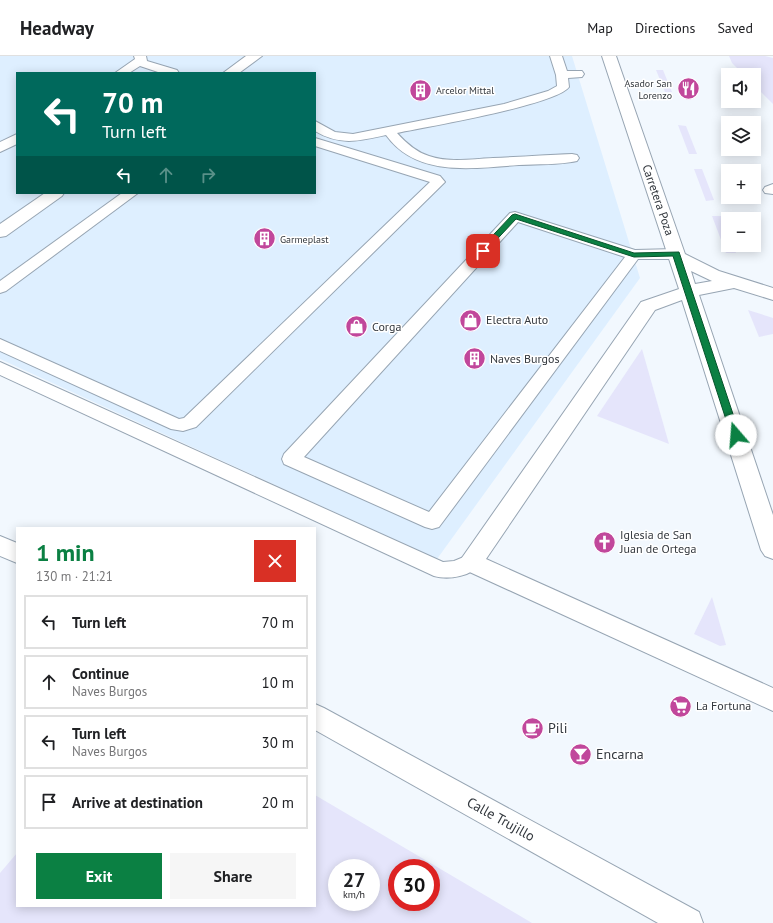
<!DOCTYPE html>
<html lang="en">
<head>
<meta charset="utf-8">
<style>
	body { margin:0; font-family:"PT Sans",sans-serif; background:#f6f6f6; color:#202124; height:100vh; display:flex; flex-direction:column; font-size:15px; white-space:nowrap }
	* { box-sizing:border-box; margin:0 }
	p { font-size:13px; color:#757577 }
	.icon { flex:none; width:22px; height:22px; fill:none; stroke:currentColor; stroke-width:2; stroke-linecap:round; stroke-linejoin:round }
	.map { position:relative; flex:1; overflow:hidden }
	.drawer { position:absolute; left:16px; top:471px; width:300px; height:380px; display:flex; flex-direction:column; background:#fff; border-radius:0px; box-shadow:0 2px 10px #0003 }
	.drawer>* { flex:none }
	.hud { position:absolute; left:16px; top:16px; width:300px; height:122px; border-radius:0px; box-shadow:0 2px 10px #0003; background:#00695c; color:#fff; overflow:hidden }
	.buttons { position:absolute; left:721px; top:12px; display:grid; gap:8px }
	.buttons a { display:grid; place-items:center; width:40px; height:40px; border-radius:0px; background:#fff; box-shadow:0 2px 10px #0003; font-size:20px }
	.speed { position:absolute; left:328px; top:803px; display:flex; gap:8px; font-size:20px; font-weight:700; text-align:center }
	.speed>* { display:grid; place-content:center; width:52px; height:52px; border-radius:50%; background:#fff; box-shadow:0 2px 10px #0003; line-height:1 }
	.speed small { font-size:10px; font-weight:400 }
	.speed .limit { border:6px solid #d22; background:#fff; color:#111 }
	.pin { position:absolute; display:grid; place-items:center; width:34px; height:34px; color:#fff; margin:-17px; border-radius:8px; box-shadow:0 2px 6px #0006 }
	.me { position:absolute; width:44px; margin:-22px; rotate:342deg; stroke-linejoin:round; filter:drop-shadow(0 0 3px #0008) }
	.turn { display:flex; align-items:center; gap:14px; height:84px; padding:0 20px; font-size:18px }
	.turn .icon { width:52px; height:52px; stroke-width:2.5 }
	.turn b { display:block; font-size:28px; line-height:34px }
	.lanes { display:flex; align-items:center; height:38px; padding:0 20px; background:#0003; justify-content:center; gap:20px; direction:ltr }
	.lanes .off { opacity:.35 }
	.round { display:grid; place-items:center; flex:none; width:42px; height:42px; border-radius:0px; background:#f6f6f6 }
	.head { display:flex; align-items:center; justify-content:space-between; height:68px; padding:0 20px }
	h1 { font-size:24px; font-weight:700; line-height:30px; color:#0b8043 }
	.action { display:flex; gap:8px; margin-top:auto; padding:8px 20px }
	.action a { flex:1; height:46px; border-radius:0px; background:#0b8043; color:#fff; font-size:16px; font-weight:700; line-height:46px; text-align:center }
	.action a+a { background:#f6f6f6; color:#202124 }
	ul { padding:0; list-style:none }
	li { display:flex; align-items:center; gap:12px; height:54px; margin:0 8px 6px; padding:0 12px; border:2px solid #e0e0e0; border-radius:0px }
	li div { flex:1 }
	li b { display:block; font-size:15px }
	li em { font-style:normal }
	header { display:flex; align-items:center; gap:24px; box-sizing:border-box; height:56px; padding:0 20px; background:#fff; border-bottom:1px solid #e0e0e0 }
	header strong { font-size:19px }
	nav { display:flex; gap:22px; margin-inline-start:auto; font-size:14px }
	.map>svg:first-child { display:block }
</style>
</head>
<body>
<header>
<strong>Headway</strong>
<nav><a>Map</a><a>Directions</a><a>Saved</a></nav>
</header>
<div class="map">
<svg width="773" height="867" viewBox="0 0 773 867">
	<rect width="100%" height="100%" fill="#f2f8fe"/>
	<!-- built -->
	<path fill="#deefff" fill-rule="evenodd" d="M0,0H572L640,222L437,503L0,303ZM17,17H315V137H17Z"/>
	<!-- green -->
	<g fill="#e5e5fb" fill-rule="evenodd">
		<polygon points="729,0 765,0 773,2 773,48 754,29 754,19 744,19 732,7"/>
		<polygon points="656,14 663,14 672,36 665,36"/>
		<polygon points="678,69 686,70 697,98 689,98"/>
		<polygon points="694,113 702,113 714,144 706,145"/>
		<polygon points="712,160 721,160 728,177 728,189 733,189 736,197 726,197"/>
		<polygon points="748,254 773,262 773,278 759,281"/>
		<polygon points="642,293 669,388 597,360"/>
		<polygon points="712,541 726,589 720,590 694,578"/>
		<path d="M315,739L532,867H0V817L17,797V850H315ZM337,812H371V846H337ZM397,812H431V846H397Z"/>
	</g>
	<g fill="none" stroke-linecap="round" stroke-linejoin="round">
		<defs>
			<g id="service">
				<polygon points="134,0 146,0 147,5 177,14 179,17 161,17 140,10 129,17 115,17 135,3"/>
				<path d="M550,0H562L567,15H582L584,18L582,21L568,22L569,31C556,49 426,71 397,77C406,87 416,96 429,100C449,107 472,103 493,102C519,101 546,99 572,98L577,99L579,102L577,105C559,109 537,108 519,109C473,112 417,122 386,79C359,85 340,90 315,75V65L335,76L353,78L504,48L548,35L557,30L556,19Z"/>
				<polygon points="17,78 17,88 0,96 0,86"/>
				<polygon points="315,82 440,120 445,126 196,371 183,375 171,373 0,295 0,283 179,363 184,362 430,126 315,90"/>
				<polygon points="122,137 138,137 6,235 0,237 0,225"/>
				<path d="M515,156L635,194L676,193L681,195L684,198L681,201L676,203H638L439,471L432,473L425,471L284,408L282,403L284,398L510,157ZM518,166L625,201L429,456L304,401Z"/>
				<path d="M0,306L443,506L454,505L471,498L478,500L481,506C473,521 448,524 434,520L0,319Z"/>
			</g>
			<polygon id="pedestrian" points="773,128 773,138 765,137 763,134 765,131"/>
			<g id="minor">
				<polygon points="246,0 262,0 239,17 223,17"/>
				<path d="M602,0H616L685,198L719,215L773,232V244L734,232L699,239L773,459V503L765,500L761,494L682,244L655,254L486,503L773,632V655L463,513L459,506L641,246L679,233ZM691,215L712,225L695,228Z"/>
				<polygon points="45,137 64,137 62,140 6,180 0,181 0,168"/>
				<polygon points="0,480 17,487 17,507 0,500"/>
				<polygon points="315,648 324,652 699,856 703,867 658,867 315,674"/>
			</g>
		</defs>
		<!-- service casing -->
		<use href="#service" stroke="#97a5b3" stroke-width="2"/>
		<!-- pedestrian casing -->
		<use href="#pedestrian" stroke="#97a5b3" stroke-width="2"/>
		<!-- minor casing -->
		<use href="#minor" stroke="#97a5b3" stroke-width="2"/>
		<!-- service -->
		<use href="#service" fill="#fff" fill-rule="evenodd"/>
		<!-- pedestrian -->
		<use href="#pedestrian" fill="#fff" fill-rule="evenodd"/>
		<!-- minor -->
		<use href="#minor" fill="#fff" fill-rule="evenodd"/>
	</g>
	<!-- route -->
	<polygon fill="#0b8043" stroke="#07532c" points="515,158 634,197 679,196 740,379 739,382 736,382 731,379 673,200 634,201 516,163 485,196 480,196 480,193 512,159"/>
	<!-- icons -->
	<defs>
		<symbol id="restaurant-disc" viewBox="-11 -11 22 22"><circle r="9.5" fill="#c1479b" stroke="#fff"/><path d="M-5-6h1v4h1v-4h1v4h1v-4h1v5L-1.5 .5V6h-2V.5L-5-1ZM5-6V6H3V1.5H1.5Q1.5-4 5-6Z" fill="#fff"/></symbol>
		<symbol id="building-disc" viewBox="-11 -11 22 22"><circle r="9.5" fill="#c1479b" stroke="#fff"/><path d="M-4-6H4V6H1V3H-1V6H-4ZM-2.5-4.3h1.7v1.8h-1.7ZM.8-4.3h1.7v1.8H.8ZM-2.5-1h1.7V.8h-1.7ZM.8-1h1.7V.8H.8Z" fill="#fff"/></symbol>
		<symbol id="shop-disc" viewBox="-11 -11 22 22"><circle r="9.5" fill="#c1479b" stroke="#fff"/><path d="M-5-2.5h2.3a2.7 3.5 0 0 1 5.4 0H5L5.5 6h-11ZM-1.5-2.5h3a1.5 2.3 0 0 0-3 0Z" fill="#fff"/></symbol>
		<symbol id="church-disc" viewBox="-11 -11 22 22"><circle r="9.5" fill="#c1479b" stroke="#fff"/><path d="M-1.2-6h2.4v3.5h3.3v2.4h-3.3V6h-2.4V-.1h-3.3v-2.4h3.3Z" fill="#fff"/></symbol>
		<symbol id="supermarket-disc" viewBox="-11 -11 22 22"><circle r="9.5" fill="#c1479b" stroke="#fff"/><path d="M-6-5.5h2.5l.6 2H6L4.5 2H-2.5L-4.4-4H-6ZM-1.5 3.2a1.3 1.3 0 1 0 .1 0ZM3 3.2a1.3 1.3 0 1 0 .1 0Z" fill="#fff"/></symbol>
		<symbol id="cafe-disc" viewBox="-11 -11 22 22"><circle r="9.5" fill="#c1479b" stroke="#fff"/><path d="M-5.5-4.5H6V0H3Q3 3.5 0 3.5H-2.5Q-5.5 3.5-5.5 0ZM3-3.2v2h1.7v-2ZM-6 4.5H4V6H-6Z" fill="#fff"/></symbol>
		<symbol id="bar-disc" viewBox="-11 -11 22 22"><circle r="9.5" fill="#c1479b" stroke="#fff"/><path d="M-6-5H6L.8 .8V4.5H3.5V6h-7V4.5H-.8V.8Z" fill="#fff"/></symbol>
	</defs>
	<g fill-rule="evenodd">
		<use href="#restaurant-disc" x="676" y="20" width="25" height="25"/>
		<use href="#building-disc" x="408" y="22" width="25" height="25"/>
		<use href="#building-disc" x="252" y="170" width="25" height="25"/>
		<use href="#shop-disc" x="458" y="252" width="25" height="25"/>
		<use href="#shop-disc" x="344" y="258" width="25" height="25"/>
		<use href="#building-disc" x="462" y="290" width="25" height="25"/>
		<use href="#church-disc" x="592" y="474" width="25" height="25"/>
		<use href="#supermarket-disc" x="668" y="638" width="25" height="25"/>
		<use href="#cafe-disc" x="520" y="660" width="25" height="25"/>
		<use href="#bar-disc" x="568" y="686" width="25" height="25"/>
	</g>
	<g text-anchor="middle" stroke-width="3" stroke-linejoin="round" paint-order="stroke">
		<!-- far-poi labels -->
		<g font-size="10" fill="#33383e" stroke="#fff" text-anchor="start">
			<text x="672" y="31" text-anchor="end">Asador San<tspan x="672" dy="12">Lorenzo</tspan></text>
			<text x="436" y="38">Arcelor Mittal</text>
			<text x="280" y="187">Garmeplast</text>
		</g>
		<!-- street labels -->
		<g font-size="12" fill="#33383e" stroke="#fff">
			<text transform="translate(658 144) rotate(71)" y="4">Carretera Poza</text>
		</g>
		<!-- poi labels -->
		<g font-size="12" fill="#33383e" stroke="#fff" text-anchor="start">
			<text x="486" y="268">Electra Auto</text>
			<text x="372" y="275">Corga</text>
			<text x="490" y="307">Naves Burgos</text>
			<text x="620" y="483">Iglesia de San<tspan x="620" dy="14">Juan de Ortega</tspan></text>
			<text x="696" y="654">La Fortuna</text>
		</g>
		<!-- near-poi labels -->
		<g font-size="14" fill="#33383e" stroke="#fff" text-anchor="start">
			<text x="548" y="677">Pili</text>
			<text x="596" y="703">Encarna</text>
		</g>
		<!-- near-street labels -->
		<g font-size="14" fill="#33383e" stroke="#fff">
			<text transform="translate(501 763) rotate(29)" y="5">Calle Trujillo</text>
		</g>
	</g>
</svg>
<div class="buttons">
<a><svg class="icon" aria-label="sound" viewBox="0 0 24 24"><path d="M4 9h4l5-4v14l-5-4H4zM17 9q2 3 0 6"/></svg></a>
<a><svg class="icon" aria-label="layers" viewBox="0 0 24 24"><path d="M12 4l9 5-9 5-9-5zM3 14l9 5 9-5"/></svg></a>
<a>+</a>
<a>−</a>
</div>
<div class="speed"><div>27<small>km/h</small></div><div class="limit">30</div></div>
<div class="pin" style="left:483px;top:195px;background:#d93025"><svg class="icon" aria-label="arrive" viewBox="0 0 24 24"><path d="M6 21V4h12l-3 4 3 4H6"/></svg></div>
<svg class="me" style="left:736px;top:379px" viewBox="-20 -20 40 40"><circle r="19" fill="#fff"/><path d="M0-13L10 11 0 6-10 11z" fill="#0b8043"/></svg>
<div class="hud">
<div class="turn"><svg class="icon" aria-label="left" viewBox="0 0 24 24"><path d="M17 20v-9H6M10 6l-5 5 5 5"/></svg><div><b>70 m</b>Turn left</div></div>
<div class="lanes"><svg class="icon" aria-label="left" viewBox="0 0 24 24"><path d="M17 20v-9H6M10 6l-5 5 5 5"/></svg><svg class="icon off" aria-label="ahead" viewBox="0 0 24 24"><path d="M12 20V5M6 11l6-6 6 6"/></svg><svg class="icon off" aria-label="right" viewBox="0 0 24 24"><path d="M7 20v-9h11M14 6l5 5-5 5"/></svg></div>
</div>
<section class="drawer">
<div class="head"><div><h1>1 min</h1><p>130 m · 21:21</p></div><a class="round" style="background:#d93025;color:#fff"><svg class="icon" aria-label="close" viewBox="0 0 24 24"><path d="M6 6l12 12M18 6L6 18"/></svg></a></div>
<ul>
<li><svg class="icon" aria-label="left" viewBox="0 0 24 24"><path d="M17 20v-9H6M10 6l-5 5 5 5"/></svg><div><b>Turn left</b></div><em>70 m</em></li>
<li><svg class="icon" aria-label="ahead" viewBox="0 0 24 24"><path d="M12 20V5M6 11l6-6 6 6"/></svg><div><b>Continue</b><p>Naves Burgos</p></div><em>10 m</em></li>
<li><svg class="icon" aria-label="left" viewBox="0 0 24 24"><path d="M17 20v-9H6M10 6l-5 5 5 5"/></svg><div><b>Turn left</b><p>Naves Burgos</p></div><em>30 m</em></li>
<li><svg class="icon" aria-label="arrive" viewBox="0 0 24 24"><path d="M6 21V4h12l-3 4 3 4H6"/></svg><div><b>Arrive at destination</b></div><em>20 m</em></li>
</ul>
<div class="action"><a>Exit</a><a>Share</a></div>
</section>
</div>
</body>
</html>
